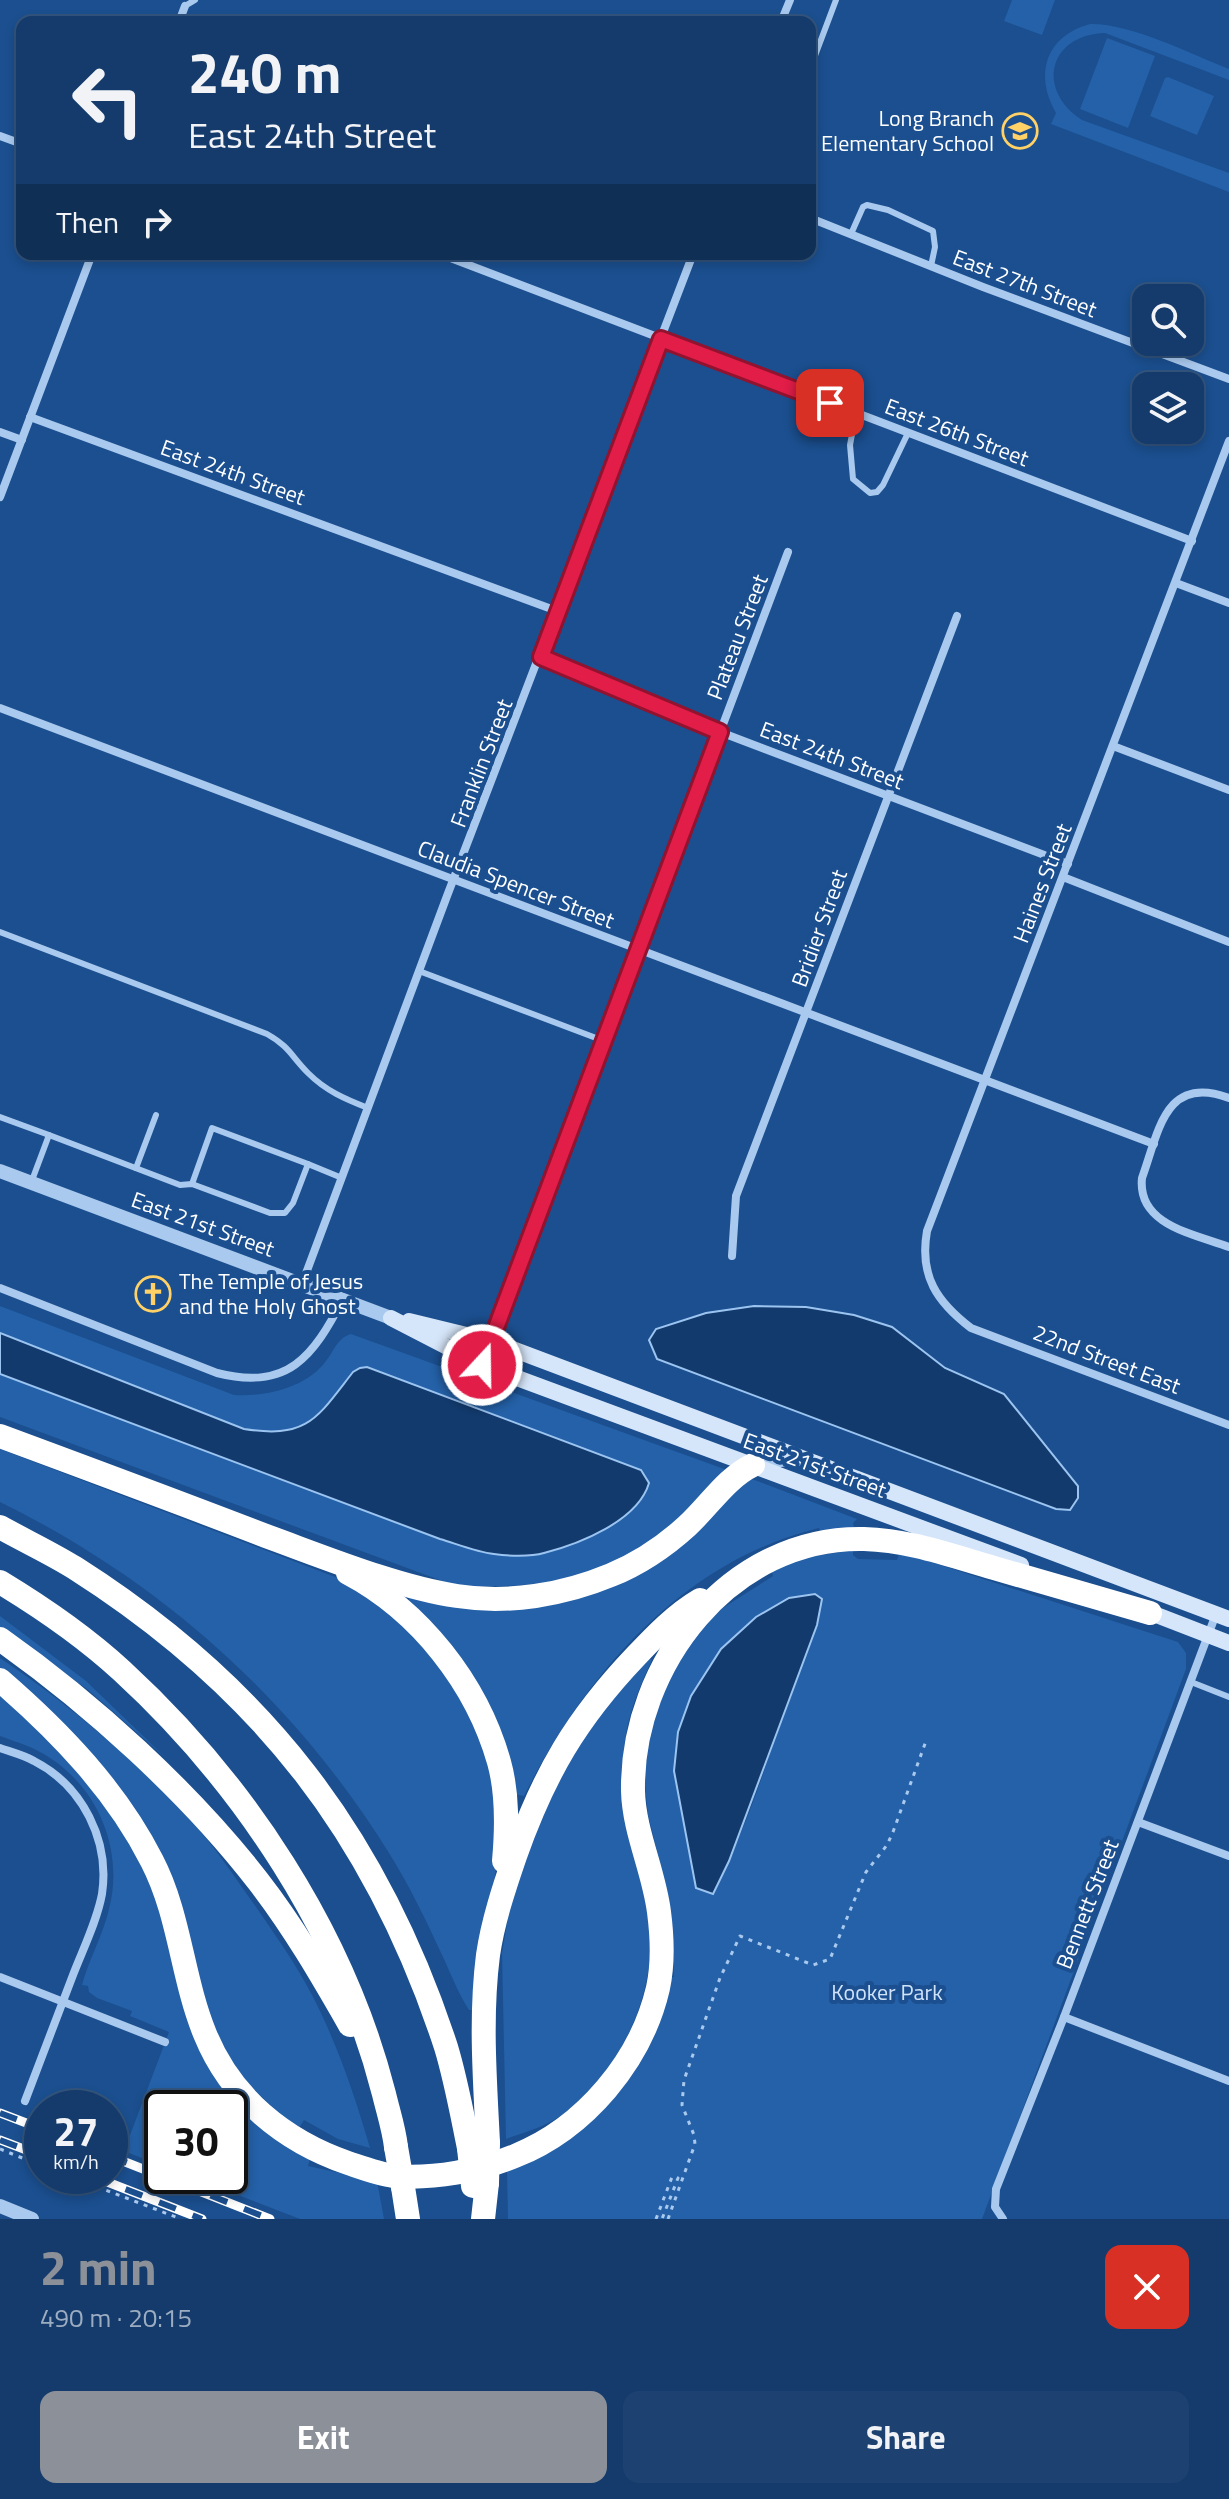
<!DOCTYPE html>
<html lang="en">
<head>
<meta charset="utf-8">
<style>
	body { margin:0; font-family:"Titillium Web",sans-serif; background:#1d4271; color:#f1f3f6; height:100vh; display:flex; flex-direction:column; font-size:30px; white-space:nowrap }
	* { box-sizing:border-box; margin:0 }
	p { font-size:26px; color:#9dadc1 }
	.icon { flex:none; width:44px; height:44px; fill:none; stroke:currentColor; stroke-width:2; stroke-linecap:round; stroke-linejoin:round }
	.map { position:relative; height:2219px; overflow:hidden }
	.sheet { display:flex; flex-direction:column; background:#143b6b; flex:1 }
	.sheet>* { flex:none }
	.top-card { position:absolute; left:16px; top:16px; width:800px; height:244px; border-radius:16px; box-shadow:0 4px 12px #0003,0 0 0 2px #33557e; background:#143b6b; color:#f1f3f6; overflow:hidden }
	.buttons { position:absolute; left:1132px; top:284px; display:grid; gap:16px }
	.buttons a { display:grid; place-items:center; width:72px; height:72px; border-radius:16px; background:#143b6b; box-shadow:0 4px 12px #0003,0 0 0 2px #33557e; font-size:40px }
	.speed { position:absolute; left:24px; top:2090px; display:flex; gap:16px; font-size:40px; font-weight:700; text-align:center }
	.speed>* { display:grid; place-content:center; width:104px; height:104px; border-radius:50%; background:#143b6b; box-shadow:0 4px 12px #0003,0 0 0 2px #33557e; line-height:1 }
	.speed small { font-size:20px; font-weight:400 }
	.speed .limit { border:4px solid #111; border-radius:12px; background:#fff; color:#111 }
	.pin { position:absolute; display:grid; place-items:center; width:68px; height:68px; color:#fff; margin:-34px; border-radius:16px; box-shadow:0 4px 12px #0006 }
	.me { position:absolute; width:88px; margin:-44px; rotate:21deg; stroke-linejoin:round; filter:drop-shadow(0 0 6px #0008) }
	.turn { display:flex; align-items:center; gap:28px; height:168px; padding:0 40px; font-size:36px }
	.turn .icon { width:104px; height:104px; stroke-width:2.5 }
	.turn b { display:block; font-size:56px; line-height:68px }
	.then { display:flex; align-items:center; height:76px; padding:0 40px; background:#0003; gap:16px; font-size:30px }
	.round { display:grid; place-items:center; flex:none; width:84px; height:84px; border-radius:16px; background:#1d4271 }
	.summary { display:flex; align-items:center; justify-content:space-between; height:136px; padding:0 40px }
	h1 { font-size:48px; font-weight:700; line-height:60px; color:#8c9099 }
	.primary-button { display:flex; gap:16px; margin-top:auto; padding:16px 40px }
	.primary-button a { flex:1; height:92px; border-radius:16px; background:#8c9099; color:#fff; font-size:32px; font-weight:700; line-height:92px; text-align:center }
	.primary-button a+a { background:#1d4271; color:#f1f3f6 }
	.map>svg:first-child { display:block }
</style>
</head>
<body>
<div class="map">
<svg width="1229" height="2219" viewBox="0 0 1229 2219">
	<rect width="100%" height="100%" fill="#1b4f8f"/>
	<!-- green -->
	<g fill="#2461a8" fill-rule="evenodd">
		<polygon points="1012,0 1055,0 1042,35 1004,21"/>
		<path d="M1090,24C1130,23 1191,54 1229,69V80L1105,33C1048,35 1036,90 1082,120L1229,173V192L1051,124L1056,113C1034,75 1045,36 1090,24Z"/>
		<polygon points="1107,38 1155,56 1128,128 1080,109"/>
		<polygon points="1168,77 1214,96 1197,135 1150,116 1165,78"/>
		<path d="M0,1306L234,1395C265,1397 306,1388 326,1361C334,1351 337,1338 351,1334L727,1470C645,1563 578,1593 453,1585L0,1417V1374L440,1539L492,1554L602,1531L635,1508L646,1494V1476L641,1470L367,1367C353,1372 347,1380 338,1391C307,1430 294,1437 244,1429L0,1333Z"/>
		<path d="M0,1449L346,1581L364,1591L435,1655L477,1727L493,1782L498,1852L479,2010H469C458,1993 451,1974 442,1955C426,1920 409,1885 389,1853C294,1700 161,1581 0,1502Z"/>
		<path d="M752,1479L857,1519L853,1523L854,1527L820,1531L819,1528C682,1561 586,1674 524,1796L513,1794L408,1602L411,1593L551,1602Z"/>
		<path d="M853,1550V1555L858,1559L897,1560L899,1554L925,1560L1178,1642L1186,1653V1669L982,2219H508L507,2171L582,2122L665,1978L674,1977L669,1899L648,1815L643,1765L660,1687L707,1618L773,1576L771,1569L803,1558ZM815,1594C789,1696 761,1799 713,1894L691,1696L721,1649L756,1617L789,1599Z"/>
		<polygon points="0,1616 86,1681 167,1759 87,1689 0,1628"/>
		<path d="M644,1654L652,1660C637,1692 622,1729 624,1765C627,1818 648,1870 651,1922C656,1994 621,2073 562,2115C545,2127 525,2132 506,2139L502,1953L511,1900L548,1786Z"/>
		<path d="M0,1658C69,1704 134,1759 190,1820C215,1846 235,1878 256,1907C276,1936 296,1964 312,1995C337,2043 355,2096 370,2148L338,2139L304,2120L299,2128L283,2117L243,2079L215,2036L169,1875L0,1669Z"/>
		<path d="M0,1694L21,1711L87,1781L144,1861L200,2047L311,2156L308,2166L377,2181L384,2219H300L189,2176H230V2108H162V2166L124,2151L169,2032L130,2016L132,2011L97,1998L89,1992L88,1986L82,1985C89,1959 103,1935 109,1909C125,1848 96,1782 40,1752C28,1745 13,1741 0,1736Z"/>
	</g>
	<!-- water -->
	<g fill="#123a6d" stroke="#9cc4f0" stroke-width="2">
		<polygon points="754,1306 806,1307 854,1315 892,1327 945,1368 1004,1394 1078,1486 1078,1498 1070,1510 1056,1509 657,1359 649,1340 656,1329 706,1313"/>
		<path d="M0,1333L244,1429C308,1439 317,1418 353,1372L360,1368L367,1367L641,1470L649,1483C638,1521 579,1544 544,1553C530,1557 508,1556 494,1554C476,1552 457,1544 440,1539L0,1374Z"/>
		<polygon points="815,1594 822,1599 817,1625 729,1861 713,1894 696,1888 674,1771 678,1732 691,1696 721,1649 756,1617 789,1598"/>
	</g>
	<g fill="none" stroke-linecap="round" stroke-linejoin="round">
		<!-- path -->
		<g stroke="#a9c9ee" stroke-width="3" stroke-dasharray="4 6" stroke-linecap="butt">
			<polyline points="0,2149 42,2166"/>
			<polyline points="69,2176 181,2219"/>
			<polyline points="656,2219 672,2177 678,2178 662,2219"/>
			<polyline points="668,2219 695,2144 694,2135 682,2105 684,2080 720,1978 740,1936 813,1965 830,1959 866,1872 887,1845 893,1832 926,1741"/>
		</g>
		<!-- service -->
		<g stroke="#a9c9ee" stroke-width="6">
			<polyline points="185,6 195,0"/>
			<polyline points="810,69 836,0"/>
			<polyline points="851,234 863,207 867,205 888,210 933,231 935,247 931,266"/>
			<polyline points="856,413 850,445 853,479 870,493 877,492 883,485 908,433"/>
			<path d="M0,932L267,1034C290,1047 291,1056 308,1073C326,1091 345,1099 368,1108"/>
			<polyline points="419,971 604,1041"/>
			<polyline points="0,1117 49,1135 31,1183"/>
			<polyline points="49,1135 180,1185 192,1184 270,1213 285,1213 293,1203 308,1164 342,1178"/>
			<polyline points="136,1168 156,1115"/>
			<polyline points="192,1184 212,1128 308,1164"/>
			<polyline points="1191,1682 1229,1697"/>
		</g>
		<!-- minor -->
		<g stroke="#a9c9ee" stroke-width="8">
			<polyline points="179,22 185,6"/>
			<polyline points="781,22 790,0"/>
			<polyline points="0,136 22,144"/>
			<polyline points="810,218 983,287 1229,379"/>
			<polyline points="440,254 1192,541"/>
			<polyline points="30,417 557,611"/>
			<polyline points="0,432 22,440"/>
			<path d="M1229,441L927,1231C919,1276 937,1302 971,1328L1229,1425"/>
			<polyline points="0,497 92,254"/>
			<polyline points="1176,583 1229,603"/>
			<polyline points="541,657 720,732 1068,864"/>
			<polyline points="0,708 1154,1144"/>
			<polyline points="1113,746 1229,790"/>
			<polyline points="1063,877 1229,942"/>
			<path d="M1229,1098C1165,1074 1159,1131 1142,1178C1137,1225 1194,1234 1229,1247"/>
			<polyline points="732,1256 736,1196 957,616"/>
			<polyline points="302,1284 447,896 693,254"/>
			<path d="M0,1288L217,1373C288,1391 313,1357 343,1299"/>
			<polyline points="482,1364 788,552"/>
			<path d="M0,1748C11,1752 24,1755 34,1761C83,1786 110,1841 102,1894C97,1921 83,1949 73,1975C57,2017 41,2059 25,2101"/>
			<polyline points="1138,1822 1229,1856"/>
			<polyline points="0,1977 165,2042"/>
			<polyline points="1064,2017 1229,2081"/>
			<polyline points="1003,2219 995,2207 996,2189 1064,2017 1216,1614"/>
		</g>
		<!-- tertiary -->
		<g stroke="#a9c9ee" stroke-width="14">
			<polyline points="0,1171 391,1318"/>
			<polyline points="753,1465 797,1457"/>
			<polyline points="0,2206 32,2219"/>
		</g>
		<!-- secondary -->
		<g stroke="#d6e6fa" stroke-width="16">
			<polyline points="391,1318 482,1365 1021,1565"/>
			<polyline points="409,1321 491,1341 1229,1619"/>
			<polyline points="1141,1609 1229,1643"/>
		</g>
		<!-- motorway -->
		<g stroke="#fff" stroke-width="24">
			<path d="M0,1436C89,1469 178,1502 266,1536C324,1557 397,1587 457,1596C508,1604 563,1595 611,1575C638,1564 665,1546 687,1526C709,1506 726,1478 753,1465"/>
			<path d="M0,1527C25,1541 51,1553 75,1568C262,1687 377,1836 446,2047C456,2080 462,2114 469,2148"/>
			<path d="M348,1573C420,1611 477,1684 499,1762C508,1794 507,1828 504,1861"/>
			<path d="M0,1582C43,1608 85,1637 122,1671C244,1783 343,1933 384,2094C388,2111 394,2129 396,2147"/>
			<path d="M0,1639C91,1703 190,1793 258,1881C293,1926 322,1976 350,2025"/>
			<path d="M0,1680C60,1732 116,1790 152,1861C180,1915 182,1978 205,2034C231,2098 284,2141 348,2163C363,2168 379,2174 394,2176C434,2179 479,2171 515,2156C585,2128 641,2061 658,1988C663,1965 662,1935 659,1912C654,1871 634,1832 633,1791C631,1664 731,1536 864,1539C909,1540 952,1556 994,1568C1046,1583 1098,1598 1150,1613"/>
			<path d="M488,2143C485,2080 480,2018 488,1955C493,1921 504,1888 515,1856C544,1774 576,1719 636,1656C655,1636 676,1614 700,1600"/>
			<polyline points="403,2187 408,2219"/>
			<polyline points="483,2219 487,2183"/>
		</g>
		<defs>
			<g id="rail">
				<polyline points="0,2113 42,2129"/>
				<polyline points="0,2140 42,2156"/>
				<polyline points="110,2156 270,2219"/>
				<polyline points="92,2176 202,2219"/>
			</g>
		</defs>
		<!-- rail casing -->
		<use href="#rail" stroke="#fff" stroke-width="9"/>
		<!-- rail -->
		<use href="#rail" stroke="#1b4f8f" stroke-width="6" stroke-dasharray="18" stroke-linecap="butt"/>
		<!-- motorway-bridge -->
		<g stroke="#fff" stroke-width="24">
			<polyline points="396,2147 403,2187"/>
			<polyline points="469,2148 473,2186"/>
			<polyline points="487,2183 488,2143"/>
		</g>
	</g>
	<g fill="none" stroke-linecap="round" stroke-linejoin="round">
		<defs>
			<polyline id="route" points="482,1365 720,732 541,657 661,339 830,403"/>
		</defs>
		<!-- route casing -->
		<use href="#route" stroke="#92132f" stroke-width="20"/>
		<!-- route -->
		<use href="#route" stroke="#e11d48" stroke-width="14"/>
	</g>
	<!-- icons -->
	<defs>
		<symbol id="school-ring" viewBox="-11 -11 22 22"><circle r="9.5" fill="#1b4f8f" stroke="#ffd166" stroke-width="1.5"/><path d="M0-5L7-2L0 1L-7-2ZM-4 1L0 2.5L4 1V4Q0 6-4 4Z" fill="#ffd166"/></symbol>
		<symbol id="church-ring" viewBox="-11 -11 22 22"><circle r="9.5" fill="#1b4f8f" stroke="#ffd166" stroke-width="1.5"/><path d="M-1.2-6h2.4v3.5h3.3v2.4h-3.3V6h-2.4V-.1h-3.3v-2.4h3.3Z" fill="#ffd166"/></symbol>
	</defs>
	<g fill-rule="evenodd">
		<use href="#school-ring" x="1000" y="111" width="40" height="40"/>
		<use href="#church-ring" x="133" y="1274" width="40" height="40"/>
	</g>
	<g text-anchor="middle" stroke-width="8" stroke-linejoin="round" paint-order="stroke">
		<!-- poi labels -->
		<g font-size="22" fill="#fff" stroke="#1b4f8f" text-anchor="end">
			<text x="994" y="126">Long Branch<tspan x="994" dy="25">Elementary School</tspan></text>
			<text x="179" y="1289" text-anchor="start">The Temple of Jesus<tspan x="179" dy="25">and the Holy Ghost</tspan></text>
		</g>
		<!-- street labels -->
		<g font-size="22" fill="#fff" stroke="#1b4f8f">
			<text transform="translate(1025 283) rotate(21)" y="8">East 27th Street</text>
			<text transform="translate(957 432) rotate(21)" y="8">East 26th Street</text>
			<text transform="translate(233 472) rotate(20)" y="8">East 24th Street</text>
			<text transform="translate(737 637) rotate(-69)" y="8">Plateau Street</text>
			<text transform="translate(832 755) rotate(21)" y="8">East 24th Street</text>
			<text transform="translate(481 763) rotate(-69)" y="8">Franklin Street</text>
			<text transform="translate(1042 883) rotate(-69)" y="8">Haines Street</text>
			<text transform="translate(516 884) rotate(21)" y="8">Claudia Spencer Street</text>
			<text transform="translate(819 928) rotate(-70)" y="8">Bridier Street</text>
			<text transform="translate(203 1224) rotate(20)" y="8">East 21st Street</text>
			<text transform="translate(1107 1359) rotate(21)" y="8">22nd Street East</text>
			<text transform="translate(815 1465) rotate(20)" y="8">East 21st Street</text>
			<text transform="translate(1087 1904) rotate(-69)" y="8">Bennett Street</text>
		</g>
		<!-- park labels -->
		<g font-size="22" fill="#cfe3fa" stroke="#1b4f8f">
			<text x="887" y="2000">Kooker Park</text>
		</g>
	</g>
</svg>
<div class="buttons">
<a><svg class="icon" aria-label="search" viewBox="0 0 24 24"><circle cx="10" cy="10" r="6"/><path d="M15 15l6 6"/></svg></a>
<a><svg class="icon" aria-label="layers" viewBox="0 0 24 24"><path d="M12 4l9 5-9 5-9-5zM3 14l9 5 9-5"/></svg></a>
</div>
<div class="speed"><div>27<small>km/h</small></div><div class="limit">30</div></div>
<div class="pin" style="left:830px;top:403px;background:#d93025"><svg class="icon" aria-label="arrive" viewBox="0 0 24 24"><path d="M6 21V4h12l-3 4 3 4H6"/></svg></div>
<svg class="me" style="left:482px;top:1365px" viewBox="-20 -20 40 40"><circle r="17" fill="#e11d48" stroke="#fff" stroke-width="3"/><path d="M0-11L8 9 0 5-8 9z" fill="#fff"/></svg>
<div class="top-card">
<div class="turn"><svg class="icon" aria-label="left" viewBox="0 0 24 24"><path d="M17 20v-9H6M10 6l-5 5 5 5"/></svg><div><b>240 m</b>East 24th Street</div></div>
<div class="then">Then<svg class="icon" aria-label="right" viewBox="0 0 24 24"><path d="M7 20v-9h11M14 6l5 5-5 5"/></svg></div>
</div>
</div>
<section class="sheet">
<div class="summary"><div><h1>2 min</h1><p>490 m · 20:15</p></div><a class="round" style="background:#d93025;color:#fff"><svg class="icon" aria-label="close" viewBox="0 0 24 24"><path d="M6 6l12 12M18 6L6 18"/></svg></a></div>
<div class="primary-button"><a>Exit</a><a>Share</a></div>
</section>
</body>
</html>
